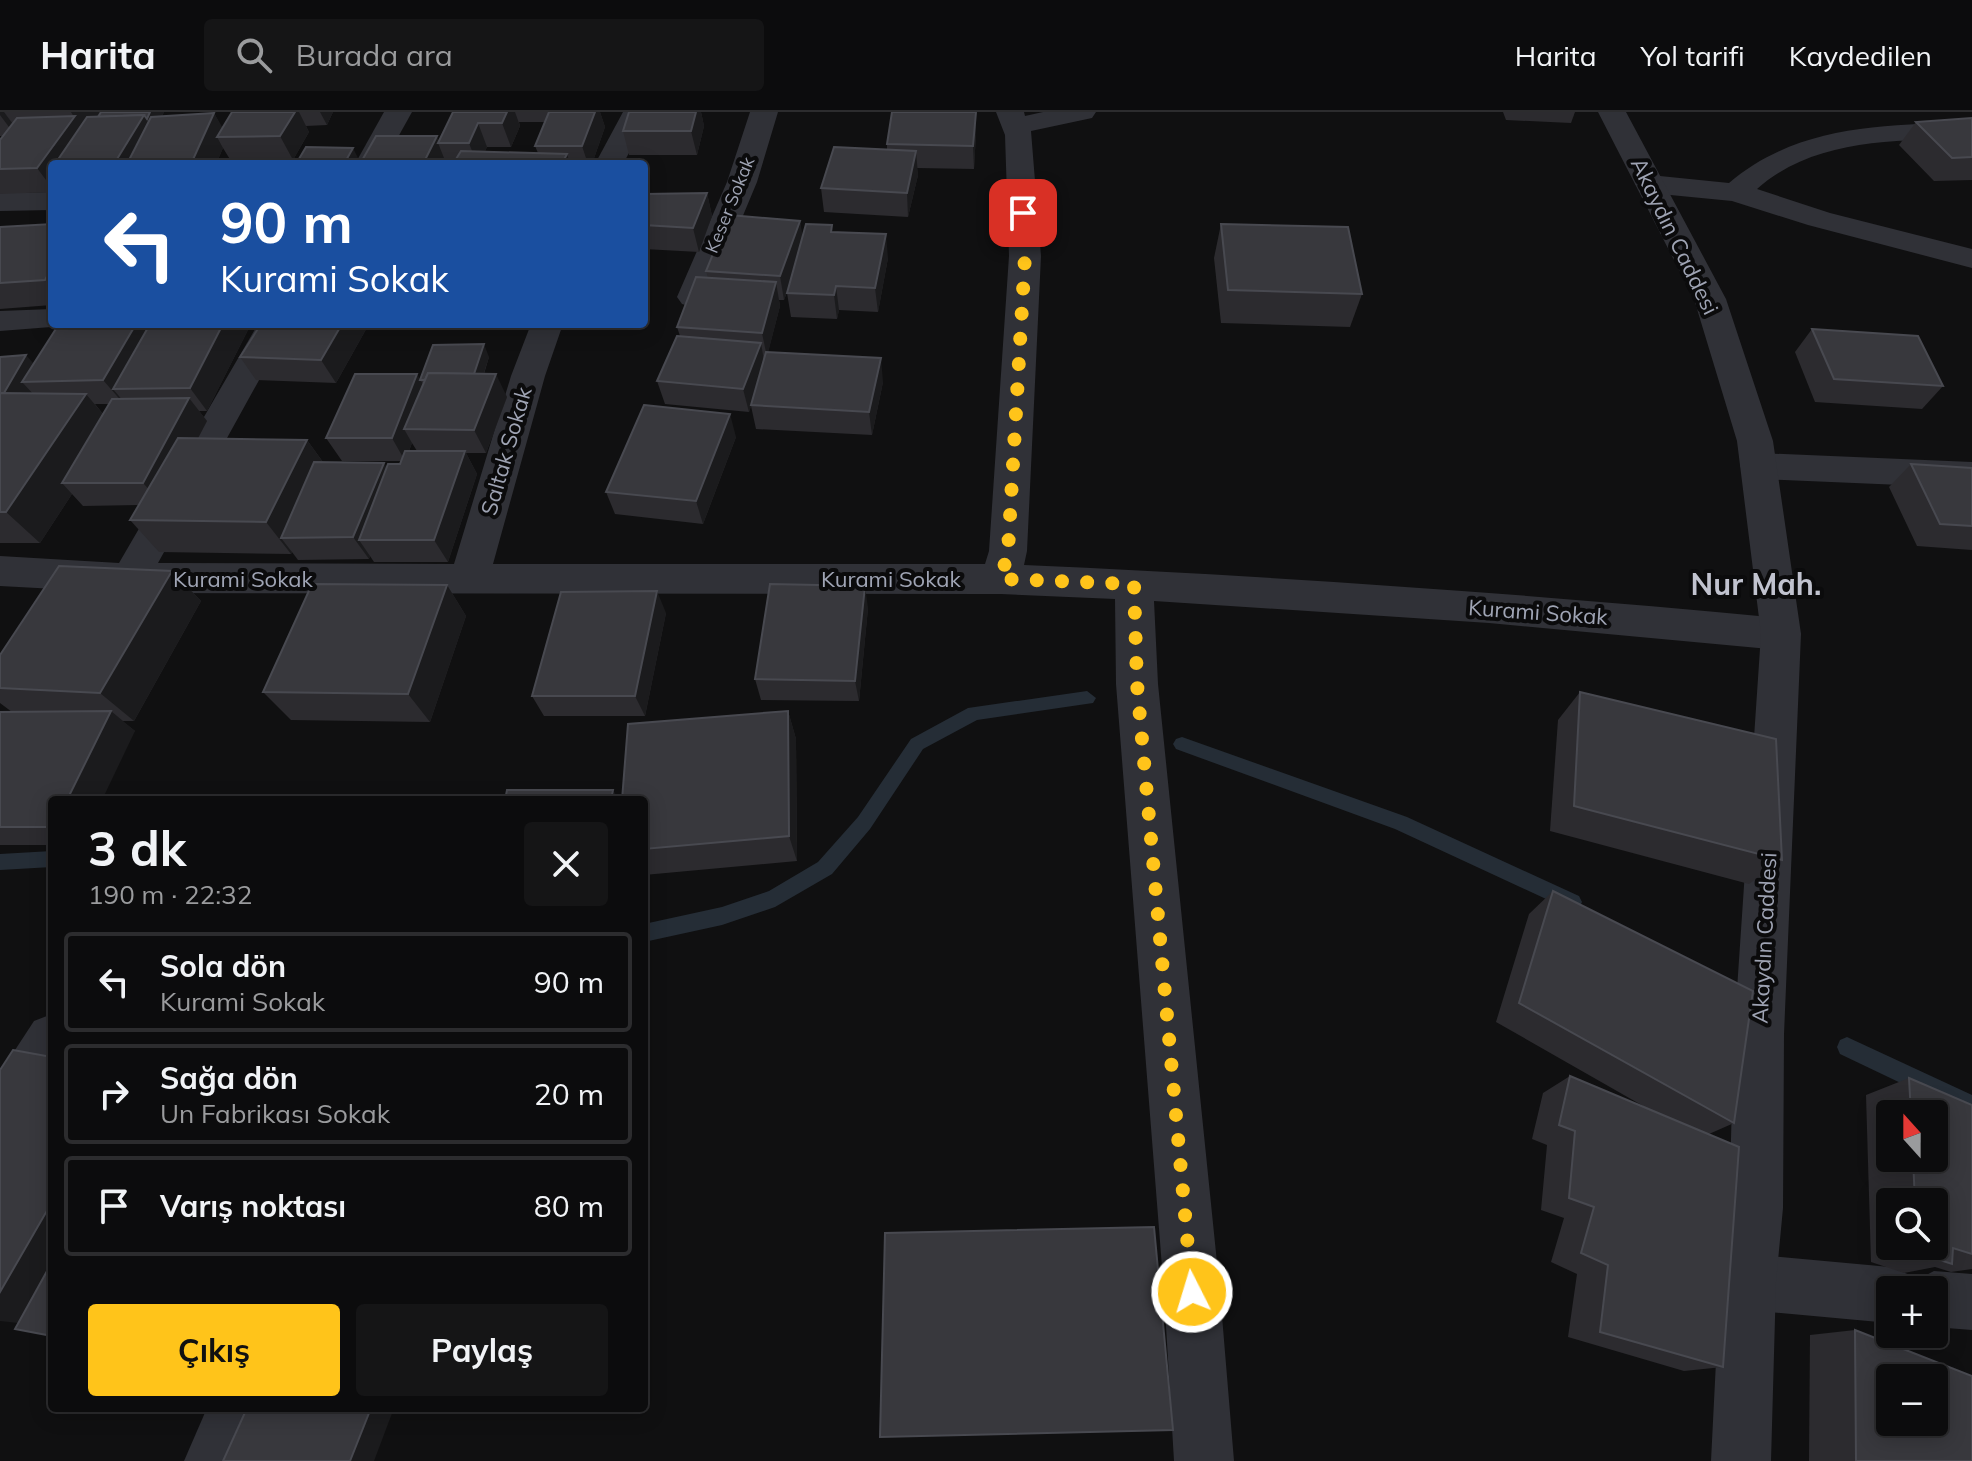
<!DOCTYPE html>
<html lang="tr">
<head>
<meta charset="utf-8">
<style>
	body { margin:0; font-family:Mulish,sans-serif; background:#151516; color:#f1f3f6; height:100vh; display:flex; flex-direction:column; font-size:30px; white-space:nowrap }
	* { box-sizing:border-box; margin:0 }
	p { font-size:26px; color:#9a9b9d }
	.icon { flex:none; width:44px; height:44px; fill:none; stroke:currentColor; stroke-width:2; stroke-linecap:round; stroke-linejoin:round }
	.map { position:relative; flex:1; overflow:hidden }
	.sheet { position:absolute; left:48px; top:684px; width:600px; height:616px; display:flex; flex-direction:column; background:#0c0c0d; border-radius:8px; box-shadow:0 4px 20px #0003,0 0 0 2px #2c2c2e }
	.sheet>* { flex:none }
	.guide { position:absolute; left:48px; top:48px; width:600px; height:168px; border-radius:8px; box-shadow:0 4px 20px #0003,0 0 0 2px #2c2c2e; background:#1a4fa0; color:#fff; overflow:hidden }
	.needle { width:52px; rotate:339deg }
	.buttons { position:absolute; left:1876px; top:988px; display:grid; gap:16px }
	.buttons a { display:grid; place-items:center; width:72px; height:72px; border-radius:8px; background:#0c0c0d; box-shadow:0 4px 20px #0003,0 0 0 2px #2c2c2e; font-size:40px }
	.pin { position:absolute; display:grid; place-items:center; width:68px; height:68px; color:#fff; margin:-34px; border-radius:16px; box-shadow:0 4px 12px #0006 }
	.me { position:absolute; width:88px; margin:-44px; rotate:355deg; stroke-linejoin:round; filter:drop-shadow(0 0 6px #0008) }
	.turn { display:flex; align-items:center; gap:28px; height:168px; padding:0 40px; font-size:36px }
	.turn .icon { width:104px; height:104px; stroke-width:2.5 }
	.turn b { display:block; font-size:56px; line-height:68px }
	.round { display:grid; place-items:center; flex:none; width:84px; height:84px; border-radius:8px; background:#151516 }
	.head { display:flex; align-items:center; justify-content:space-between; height:136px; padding:0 40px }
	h1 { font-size:48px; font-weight:700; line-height:60px }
	.button { display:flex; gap:16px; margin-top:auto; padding:16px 40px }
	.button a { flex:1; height:92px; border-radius:8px; background:#ffc41a; color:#111; font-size:32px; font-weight:700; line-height:92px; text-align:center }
	.button a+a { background:#151516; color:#f1f3f6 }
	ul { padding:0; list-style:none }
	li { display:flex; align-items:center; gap:24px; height:100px; margin:0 16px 12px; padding:0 24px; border:4px solid #2c2c2e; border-radius:8px }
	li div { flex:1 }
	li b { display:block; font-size:30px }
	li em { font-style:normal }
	header { display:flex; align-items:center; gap:48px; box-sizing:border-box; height:112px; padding:0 40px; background:#0c0c0d; border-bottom:2px solid #2c2c2e }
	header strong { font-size:38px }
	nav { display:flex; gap:44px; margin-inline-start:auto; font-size:28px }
	.search { width:560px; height:72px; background:#151516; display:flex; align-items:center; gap:20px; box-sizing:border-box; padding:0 28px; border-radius:8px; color:#9a9b9d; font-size:30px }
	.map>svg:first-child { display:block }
</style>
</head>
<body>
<header>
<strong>Harita</strong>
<div class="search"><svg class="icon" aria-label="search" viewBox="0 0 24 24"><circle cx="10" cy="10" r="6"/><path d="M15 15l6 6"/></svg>Burada ara</div>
<nav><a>Harita</a><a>Yol tarifi</a><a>Kaydedilen</a></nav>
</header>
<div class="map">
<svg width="1972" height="1349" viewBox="0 0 1972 1349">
	<rect width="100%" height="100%" fill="#101011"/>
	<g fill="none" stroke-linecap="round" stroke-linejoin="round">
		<!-- stream -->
		<g fill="#252d36" fill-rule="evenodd">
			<polygon points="1087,579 1096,586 1093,591 977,608 923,637 870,717 832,762 775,795 722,813 644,830 644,812 722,795 769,779 818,750 858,705 911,627 968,596"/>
			<polygon points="1182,625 1407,705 1579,784 1582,790 1579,796 1572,799 1395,717 1176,637 1173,632 1176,627"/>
			<polygon points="52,739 52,755 0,758 0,742"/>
			<polygon points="1847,925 1972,983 1972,1005 1840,942 1837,935 1840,928"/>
		</g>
		<!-- minor -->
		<g fill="#303137" fill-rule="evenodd">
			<polygon points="384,0 412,0 383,52 355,52"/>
			<polygon points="623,0 651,0 623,52 595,52"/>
			<polygon points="750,0 778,0 757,70 709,185 704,192 693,195 682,192 677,185 727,70"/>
			<path d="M996,0H1024L1025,4L1043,0H1096L1092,6L1031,19L1041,144L1027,439L1024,453C1276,464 1529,482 1781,506L1795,511L1801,522L1795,533L1781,538L1489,511L1154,489L1158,572L1220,1180L1234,1349H1174L1164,1180L1116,572L1115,487L1001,482L130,481L0,474V444L119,451L258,212H290L158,451L454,452L511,264L531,212H563L545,264L493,452H985L989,439L1009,144L1005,23Z"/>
			<path d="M1972,10V26C1898,29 1816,25 1757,77L1830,101L1972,137V156L1808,113L1732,89L1650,81L1640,78L1635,72L1640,66L1650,63L1729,71C1798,12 1886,13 1972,10Z"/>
			<polygon points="52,80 52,98 0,99 0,81"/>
			<polygon points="52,197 52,212 65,212 64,214 0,219 0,199"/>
			<polygon points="1758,341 1972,350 1972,376 1758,367 1745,363 1740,354 1745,345"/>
			<polygon points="52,902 52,972 18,1026 0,1034 0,961 34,909"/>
			<polygon points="1748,1142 1890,1155 1910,1163 1913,1170 1934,1159 1972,1162 1972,1218 1934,1215 1934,1178 1890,1178 1890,1211 1748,1198 1728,1190 1720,1170 1728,1150"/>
			<polygon points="207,1296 268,1296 245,1349 184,1349"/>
		</g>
		<!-- tertiary -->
		<polygon fill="#303137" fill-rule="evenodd" points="1598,0 1626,0 1726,187 1773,329 1801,522 1784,922 1783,1096 1776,1170 1771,1349 1711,1349 1720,1170 1729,1096 1734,922 1761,522 1737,329 1694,187"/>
	</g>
	<!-- wall -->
	<g fill="#2c2b2f" fill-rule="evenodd">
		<polygon points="0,0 164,0 162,4 214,1 222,16 232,0 333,0 327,13 306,14 309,20 293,48 231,49 223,36 216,52 52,52 52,80 0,82 0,28 3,24 0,24"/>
		<path d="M453,0H600L605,15L592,52H446V51L445,52H360L439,29ZM519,10H545L535,34L538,41L485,39L487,35H511L520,14Z"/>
		<polygon points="629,0 701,0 704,14 697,43 629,43 623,19"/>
		<polygon points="976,0 976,21 974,57 917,56 918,63 908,105 824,100 821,76 887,37 887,32"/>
		<polygon points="1503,0 1575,0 1571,11 1506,8"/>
		<polygon points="1972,6 1972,68 1934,69 1899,33 1916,10"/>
		<polygon points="707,81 712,104 699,140 644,137 644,84"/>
		<polygon points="800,109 802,125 833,120 888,146 878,200 839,198 837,207 791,205 787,181 789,175 784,188 779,188 780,194 768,240 883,270 872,323 756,317 751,294 749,300 665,292 657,269 680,224 677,215 708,166 706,159"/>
		<polygon points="52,112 52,193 0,197 0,115"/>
		<polygon points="1221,112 1362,182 1350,215 1221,211 1214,146"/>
		<path d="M59,212H251L207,299H199L207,309L198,326L307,328L323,350L387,356L400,352L401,349H342L326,326L423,273L420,268L489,245L484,262L507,285L486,341H466L477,362L448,450H374L370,444L369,447L298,448L292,440L291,442L159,440L130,408L139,393L83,394L72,382L40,431H0V245L34,252ZM95,292H109L103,302ZM412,331L417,339H409Z"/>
		<polygon points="261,212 369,212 336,271 256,268 240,245"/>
		<polygon points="1812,217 1943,274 1922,297 1815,290 1795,240"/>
		<polygon points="736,325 703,412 615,402 606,380"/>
		<polygon points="1911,352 1972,356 1972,438 1917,434 1889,375"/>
		<polygon points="172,459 201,489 134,609 122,609 135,619 52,688 52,733 0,733 0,600 12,600 0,591 0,543"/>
		<polygon points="447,473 466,504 430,610 291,608 263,580"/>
		<polygon points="868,496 859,589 761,588 755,567"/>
		<polygon points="666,501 645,604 544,604 532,584"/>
		<polygon points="1580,580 1782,748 1749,772 1550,719 1558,608"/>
		<polygon points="788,599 796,627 797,749 644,763 644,688"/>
		<polygon points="1553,779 1734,1011 1709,1022 1723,1255 1684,1259 1568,1225 1577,1162 1551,1150 1564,1106 1541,1098 1547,1033 1532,1027 1543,981 1570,964 1645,995 1496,910 1529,802"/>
		<path d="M1909,966L1972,993V1157L1951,1160L1935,1155L1904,1161L1871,1150L1866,983ZM1890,1002H1934V1046H1890ZM1890,1090H1934V1134H1890Z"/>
		<polygon points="1855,1218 1972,1349 1809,1349 1810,1223"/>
	</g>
	<!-- shaded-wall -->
	<g fill="#1b1b1d">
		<polygon points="0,0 4,0 18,19 15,23 0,3"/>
		<polygon points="71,0 102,0 74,52 52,52 52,61 49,61 52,64 52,76 37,56 74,5"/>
		<polygon points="150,0 164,0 154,19 145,52 114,52 144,3"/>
		<polygon points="295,0 299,0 309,20 293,48 280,24"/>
		<polygon points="320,0 333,0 327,13"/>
		<polygon points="507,0 515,0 520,14 511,35 502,11"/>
		<polygon points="595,0 600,0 605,15 592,52 588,52 582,34"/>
		<polygon points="696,0 701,0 704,14 697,43 691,19"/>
		<polygon points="976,0 976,21 974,57 973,34"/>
		<polygon points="214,1 228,25 217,25 223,36 216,52 191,52"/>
		<polygon points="478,11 487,35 479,52 477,52 469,31"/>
		<polygon points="437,24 440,31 438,31 446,51 445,52 423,52"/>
		<polygon points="353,36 359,48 357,52 344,52"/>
		<polygon points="916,39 918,63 908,105 907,81"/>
		<polygon points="567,42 570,52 562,52"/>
		<polygon points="707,81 712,104 699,140 693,116"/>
		<polygon points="800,109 804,132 784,188 780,164"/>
		<polygon points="886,122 888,146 878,200 875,176"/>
		<polygon points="52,155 52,177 45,168"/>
		<polygon points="776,170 780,194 767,245 762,221"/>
		<polygon points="836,174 839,198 837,207 834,183"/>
		<polygon points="136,212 160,212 113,277 124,290 123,291 103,268"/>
		<polygon points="223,212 251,212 207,299 190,276"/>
		<polygon points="342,212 369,212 336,271 321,248"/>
		<polygon points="761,231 765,255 749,300 743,277"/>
		<polygon points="484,232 489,245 478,279 472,267"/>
		<polygon points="26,243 47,267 22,270 36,285 2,284"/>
		<polygon points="881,246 883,270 872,323 869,300"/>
		<polygon points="417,262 430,285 404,317 412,331 405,349 392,326"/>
		<polygon points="496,262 507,285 486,341 474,318"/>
		<polygon points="86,282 114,315 62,371 72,382 40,431 6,400"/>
		<polygon points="189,286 207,309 163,393 143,371"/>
		<polygon points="730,302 736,325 703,412 696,389"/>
		<polygon points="307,328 330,360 281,426 292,440 291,442 266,410"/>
		<polygon points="465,339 477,362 448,450 434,428"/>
		<polygon points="384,351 398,373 359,428 370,444 369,447 353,425"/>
		<polygon points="172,459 201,489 134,609 100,581"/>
		<polygon points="447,473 466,504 430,610 408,582"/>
		<polygon points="865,474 868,496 859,589 855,569"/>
		<polygon points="657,479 666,501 645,604 635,584"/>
		<polygon points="111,599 135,619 102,688 67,688"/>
		<polygon points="788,599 796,627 797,749 789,724"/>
		<polygon points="613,678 619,688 611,688"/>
		<polygon points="52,1090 52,1184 36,1213 0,1209 0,1180"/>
		<polygon points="371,1296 394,1296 374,1349 350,1349"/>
	</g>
	<!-- building -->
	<g fill="#38383d" stroke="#484950" stroke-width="2" fill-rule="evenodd">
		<polygon points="101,0 150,0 147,7 144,3 98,5"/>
		<polygon points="232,0 295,0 280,24 217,25"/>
		<polygon points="453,0 507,0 502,11 478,11 469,31 438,31"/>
		<polygon points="549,0 595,0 582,34 535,34"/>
		<polygon points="629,0 696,0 691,19 623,19"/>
		<polygon points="892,0 976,0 973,34 887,32"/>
		<polygon points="214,1 191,52 127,52 151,5"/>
		<polygon points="144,3 114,52 55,52 87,5"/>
		<polygon points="75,4 37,56 0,57 0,28 17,6"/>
		<polygon points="1972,6 1972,45 1952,46 1916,10"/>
		<polygon points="376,24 437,24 423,52 360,52"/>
		<polygon points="306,35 353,36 344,52 296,52"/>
		<polygon points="834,35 916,39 907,81 821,76"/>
		<polygon points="461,39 567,42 562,52 453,52"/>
		<polygon points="707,81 693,116 644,113 645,82"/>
		<polygon points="729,103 800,109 780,164 706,159"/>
		<polygon points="52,112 52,155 45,168 0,171 0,115"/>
		<polygon points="806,112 832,113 831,120 886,122 875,176 836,174 834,183 787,181"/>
		<polygon points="1221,112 1348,115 1362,182 1228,178"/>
		<polygon points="696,165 776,170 762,221 677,215"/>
		<polygon points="59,212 136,212 103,268 22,270"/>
		<polygon points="150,212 223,212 190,276 113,277"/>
		<polygon points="261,212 342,212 321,248 240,245"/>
		<polygon points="1812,217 1918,224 1943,274 1834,267"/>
		<polygon points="677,224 761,231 743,277 657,269"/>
		<polygon points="484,232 474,262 428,261 425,268 420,268 433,233"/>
		<polygon points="766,240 881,246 869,300 751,293"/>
		<polygon points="26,243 4,281 0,281 0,245"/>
		<polygon points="428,261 496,262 474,318 404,317"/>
		<polygon points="355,262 417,262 392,326 326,326"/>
		<polygon points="0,281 86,282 6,400 0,400"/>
		<polygon points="189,286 143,371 62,371 112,287"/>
		<polygon points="644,293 730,302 696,389 606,380"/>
		<polygon points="178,326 307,328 266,410 130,408"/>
		<polygon points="405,339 465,339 434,428 359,428 388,352 400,352"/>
		<polygon points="314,350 384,351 353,425 281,426"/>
		<polygon points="1911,352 1972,356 1972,414 1940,412"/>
		<polygon points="59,454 172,459 100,581 0,576 0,543"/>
		<polygon points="312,472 447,473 408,582 263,580"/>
		<polygon points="770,472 865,474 855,569 755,567"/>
		<polygon points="657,479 635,584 532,584 561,480"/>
		<polygon points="1580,580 1776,627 1782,748 1574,694"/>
		<polygon points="111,599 67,688 52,688 52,715 0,715 0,600"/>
		<polygon points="788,599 789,724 644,737 644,688 622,688 628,612"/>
		<polygon points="507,678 613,678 611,688 505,688"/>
		<polygon points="1553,779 1753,879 1734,1011 1519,891"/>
		<polygon points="13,938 52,945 52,1090 0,1180 0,958"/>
		<polygon points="1570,964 1739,1035 1723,1255 1600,1220 1608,1153 1581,1141 1594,1095 1569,1086 1575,1019 1559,1013"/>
		<polygon points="1909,966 1972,993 1972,1142 1953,1136 1952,1152 1918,1141 1918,1134 1934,1134 1934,1090 1915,1090 1913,1046 1934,1046 1934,1002 1911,1002"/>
		<polygon points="1154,1115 1173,1318 880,1325 885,1121"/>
		<polygon points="52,1150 52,1224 15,1217"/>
		<path d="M1855,1218L1972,1264V1349H1856ZM1890,1266H1934V1310H1890Z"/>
		<polygon points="247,1296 371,1296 350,1349 223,1349"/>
	</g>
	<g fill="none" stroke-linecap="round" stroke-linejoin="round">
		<!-- route -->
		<polyline stroke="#ffc41a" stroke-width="14" stroke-dasharray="0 25.2" points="1023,101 1025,144 1008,439 1001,467 1134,472 1137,572 1192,1180"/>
	</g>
	<g text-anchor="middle" stroke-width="8" stroke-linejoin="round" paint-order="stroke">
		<!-- far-street labels -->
		<g font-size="18" fill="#9fa4b4" stroke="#0b0b0c">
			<text transform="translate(730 93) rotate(-68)" y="6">Keser Sokak</text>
		</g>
		<!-- street labels -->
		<g font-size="22" fill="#9fa4b4" stroke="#0b0b0c">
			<text transform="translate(1675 124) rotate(64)" y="8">Akaydın Caddesi</text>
			<text transform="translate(506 339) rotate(-74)" y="8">Saltak Sokak</text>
			<text x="243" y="475">Kurami Sokak</text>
			<text x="891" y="475">Kurami Sokak</text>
			<text transform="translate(1538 500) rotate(4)" y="8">Kurami Sokak</text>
			<text transform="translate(1764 826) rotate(-87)" y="8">Akaydın Caddesi</text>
		</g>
		<!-- district labels -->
		<g font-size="30" font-weight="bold" fill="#c1c3cf" stroke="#0b0b0c">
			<text x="1756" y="483">Nur Mah.</text>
		</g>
	</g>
</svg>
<div class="buttons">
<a><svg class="needle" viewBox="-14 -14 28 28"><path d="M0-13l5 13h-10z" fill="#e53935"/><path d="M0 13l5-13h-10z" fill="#9a9b9d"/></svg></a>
<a><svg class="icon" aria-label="search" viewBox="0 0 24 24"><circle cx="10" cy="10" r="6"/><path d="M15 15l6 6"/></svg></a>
<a>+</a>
<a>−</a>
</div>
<div class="pin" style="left:1023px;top:101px;background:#d93025"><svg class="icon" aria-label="arrive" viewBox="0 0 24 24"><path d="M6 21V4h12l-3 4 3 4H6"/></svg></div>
<svg class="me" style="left:1192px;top:1180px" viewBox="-20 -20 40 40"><circle r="17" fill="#ffc41a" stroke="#fff" stroke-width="3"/><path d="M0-11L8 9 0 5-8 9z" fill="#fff"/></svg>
<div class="guide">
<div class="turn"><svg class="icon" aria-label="left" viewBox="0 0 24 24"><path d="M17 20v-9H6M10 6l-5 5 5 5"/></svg><div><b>90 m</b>Kurami Sokak</div></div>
</div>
<section class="sheet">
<div class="head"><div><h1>3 dk</h1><p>190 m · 22:32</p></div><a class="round"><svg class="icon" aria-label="close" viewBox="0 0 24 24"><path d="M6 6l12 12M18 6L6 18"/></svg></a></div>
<ul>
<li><svg class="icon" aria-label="left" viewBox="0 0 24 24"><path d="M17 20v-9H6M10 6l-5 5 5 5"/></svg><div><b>Sola dön</b><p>Kurami Sokak</p></div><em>90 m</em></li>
<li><svg class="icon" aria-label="right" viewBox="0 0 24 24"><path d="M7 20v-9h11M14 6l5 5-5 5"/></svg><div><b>Sağa dön</b><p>Un Fabrikası Sokak</p></div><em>20 m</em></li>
<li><svg class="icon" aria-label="arrive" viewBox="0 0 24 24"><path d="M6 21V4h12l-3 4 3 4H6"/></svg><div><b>Varış noktası</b></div><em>80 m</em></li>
</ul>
<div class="button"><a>Çıkış</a><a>Paylaş</a></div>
</section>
</div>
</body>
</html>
